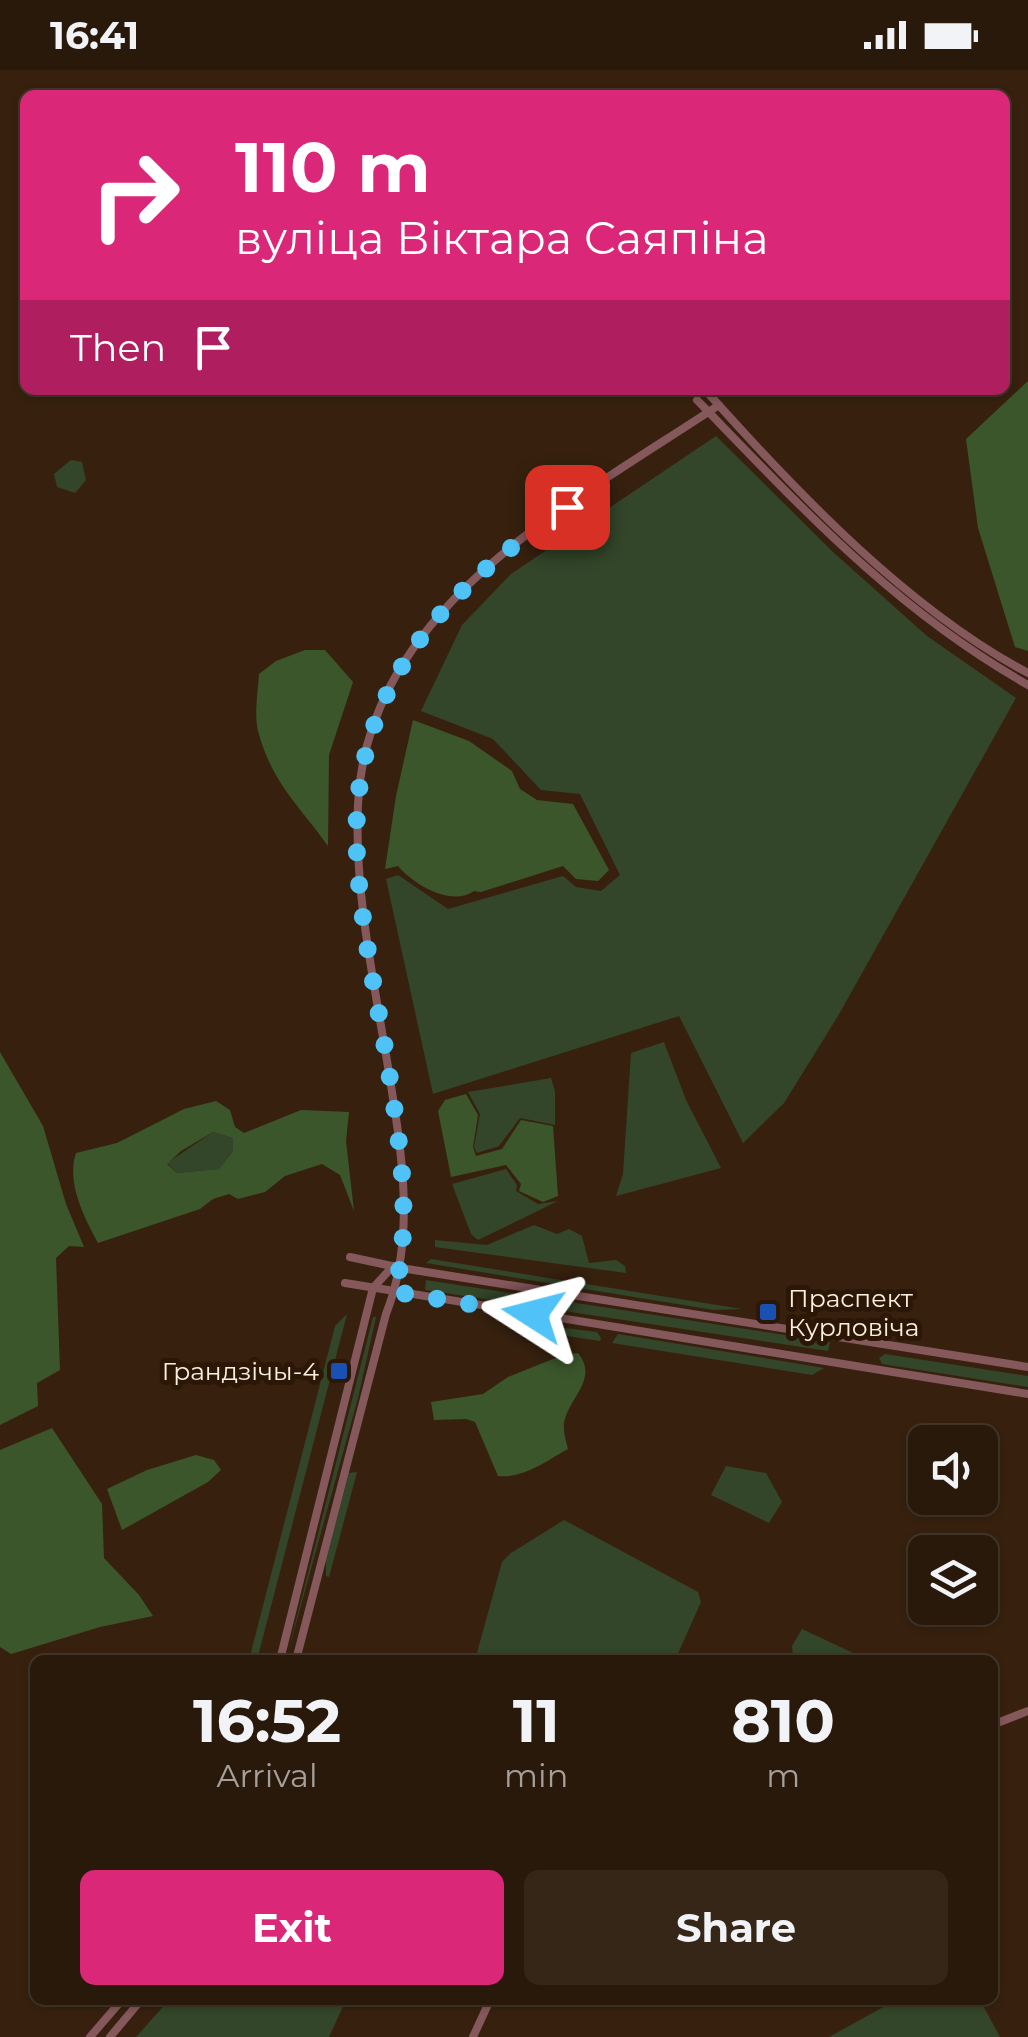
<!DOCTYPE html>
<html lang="en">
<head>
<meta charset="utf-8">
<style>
	body { margin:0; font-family:Montserrat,sans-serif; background:#352618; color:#f1f3f6; height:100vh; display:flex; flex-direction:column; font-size:38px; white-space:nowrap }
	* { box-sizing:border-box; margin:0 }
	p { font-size:32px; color:#a5a09c }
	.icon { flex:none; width:55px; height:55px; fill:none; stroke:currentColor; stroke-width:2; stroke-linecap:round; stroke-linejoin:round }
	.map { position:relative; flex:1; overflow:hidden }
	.drawer { position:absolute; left:30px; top:1585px; width:968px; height:350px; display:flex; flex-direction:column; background:#29190a; border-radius:15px; box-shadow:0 2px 8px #0004,0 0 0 2px #45382b }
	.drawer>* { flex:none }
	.banner { position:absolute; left:20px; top:20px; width:990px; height:305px; border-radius:15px; box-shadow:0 2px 8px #0004,0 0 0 2px #45382b; background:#db2777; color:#fff; overflow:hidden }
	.fabs { position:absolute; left:908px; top:1355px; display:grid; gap:20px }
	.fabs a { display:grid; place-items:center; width:90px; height:90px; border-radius:15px; background:#29190a; box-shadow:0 2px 8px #0004,0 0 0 2px #45382b; font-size:50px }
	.pin { position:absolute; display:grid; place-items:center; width:85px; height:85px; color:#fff; margin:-42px; border-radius:20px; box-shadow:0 5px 15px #0006 }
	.me { position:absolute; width:110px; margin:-55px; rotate:279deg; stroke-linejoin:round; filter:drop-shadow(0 0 8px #0008) }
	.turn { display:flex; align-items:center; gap:35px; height:210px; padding:0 50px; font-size:45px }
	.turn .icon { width:130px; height:130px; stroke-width:2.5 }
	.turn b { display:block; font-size:70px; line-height:85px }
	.then { display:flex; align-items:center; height:95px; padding:0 50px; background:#0003; gap:20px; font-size:38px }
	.eta { display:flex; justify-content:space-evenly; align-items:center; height:170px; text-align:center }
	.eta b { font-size:60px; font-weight:700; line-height:70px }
	.cta { display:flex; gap:20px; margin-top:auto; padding:20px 50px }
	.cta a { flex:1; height:115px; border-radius:15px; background:#db2777; color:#fff; font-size:40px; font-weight:700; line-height:115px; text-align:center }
	.cta a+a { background:#352618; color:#f1f3f6 }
	.status { display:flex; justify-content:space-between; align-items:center; height:70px; padding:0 50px; background:#29190a; direction:ltr }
	.status svg { height:28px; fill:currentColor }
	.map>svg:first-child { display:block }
</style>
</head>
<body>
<div class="status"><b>16:41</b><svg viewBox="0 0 49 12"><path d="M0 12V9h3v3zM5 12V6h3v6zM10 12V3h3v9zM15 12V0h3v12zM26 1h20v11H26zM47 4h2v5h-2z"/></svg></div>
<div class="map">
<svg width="1028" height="1967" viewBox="0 0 1028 1967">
	<rect width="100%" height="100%" fill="#37210e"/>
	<!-- green -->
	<g fill="#334629">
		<polygon points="716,366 833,482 927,566 1016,628 838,946 784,1033 743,1073 679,946 433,1024 386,809 398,805 448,839 563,806 576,817 601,821 620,805 580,724 541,720 493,669 421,641 462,555 511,504"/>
		<polygon points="71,390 82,392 86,410 75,423 57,417 54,404"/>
		<polygon points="664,972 686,1030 721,1098 616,1126 623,1104 631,983"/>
		<polygon points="551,1008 555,1021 555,1055 520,1048 499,1076 477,1083 474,1077 480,1044 468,1022"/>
		<polygon points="213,1062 233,1068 233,1081 219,1099 177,1103 167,1093"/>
		<polygon points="506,1099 517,1115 516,1121 538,1134 558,1131 478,1170 471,1164 452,1114"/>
		<polygon points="534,1155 557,1164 569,1159 582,1166 589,1193 616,1190 625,1196 626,1203 435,1177 435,1170 487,1175"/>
		<polygon points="431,1189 742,1239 714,1240 426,1193"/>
		<polygon points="426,1210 830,1272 828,1281 425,1220"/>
		<polygon points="347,1244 257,1590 249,1590 335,1256"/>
		<polygon points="373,1247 376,1247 358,1328 286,1590"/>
		<polygon points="508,1251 597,1262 601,1268 600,1271 515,1258"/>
		<polygon points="618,1264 824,1298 812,1305 612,1273"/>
		<polygon points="885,1284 1028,1306 1028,1317 882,1294 879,1288"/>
		<polygon points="726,1396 766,1403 782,1432 769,1453 711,1425"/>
		<polygon points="357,1402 329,1507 326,1506 326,1490 349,1403"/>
		<polygon points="564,1450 698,1522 701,1532 675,1590 475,1590 502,1492 511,1483"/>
		<polygon points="802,1559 868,1590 801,1590 793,1585 792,1576"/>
		<polygon points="169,1930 346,1930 329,1967 136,1967"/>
		<polygon points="896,1930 980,1930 1000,1967 829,1967"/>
	</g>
	<!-- forest -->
	<g fill="#3b562b" fill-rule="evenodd">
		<polygon points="1028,311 1028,581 1015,577 978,458 966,369"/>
		<path d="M305,580H325L353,612L329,685L328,776C298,734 272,713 258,661C254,644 258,621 259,604L276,591Z"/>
		<path d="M413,650L469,671L512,701L520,719L537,730L573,734L609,800L598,811L576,809L563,796L481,822L474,821C452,837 414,815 398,796L385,799L396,726Z"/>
		<polygon points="0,982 43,1056 66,1134 84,1177 69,1176 56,1188 60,1300 37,1313 38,1336 0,1355"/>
		<polygon points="466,1024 478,1045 473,1077 476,1086 502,1079 521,1050 553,1056 558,1126 543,1132 519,1121 521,1114 506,1095 451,1107 438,1041 445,1030"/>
		<path d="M216,1031L230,1040L235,1057L244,1063L301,1040L349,1042L346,1071L354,1141L340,1105L322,1094L285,1106L265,1122L238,1129L229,1124L213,1129L200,1139L98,1173C84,1147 66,1112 76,1083L117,1073L184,1039ZM213,1062L233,1068V1081L219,1099L177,1103L167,1094L181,1081Z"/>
		<path d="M578,1283C599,1309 569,1327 564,1353C563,1361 566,1371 568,1379C546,1391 523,1409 498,1406L475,1352L466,1349L434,1350L431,1332L483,1324L508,1307L563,1285Z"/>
		<polygon points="52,1358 102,1434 104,1488 139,1525 153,1546 100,1557 11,1584 0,1577 0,1380"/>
		<polygon points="196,1385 214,1390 221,1400 208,1412 122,1460 107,1419 147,1400"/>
	</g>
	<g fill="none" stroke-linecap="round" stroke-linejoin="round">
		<!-- street -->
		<g stroke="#85585c" stroke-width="8">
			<path d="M708,323C797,423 909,540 1028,603"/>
			<path d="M697,330C803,439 894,539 1028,615"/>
			<polyline points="350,1187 401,1198 1028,1297"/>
			<polyline points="345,1213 1028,1324"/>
			<polyline points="280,1590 373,1218 393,1196"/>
			<path d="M296,1590L386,1244C417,1166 401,1078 388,997C374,911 354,822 358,734C367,537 575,431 719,335"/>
			<polyline points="992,1655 1028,1641"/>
			<polyline points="90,1967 122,1930"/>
			<polyline points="110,1967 141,1930"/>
			<polyline points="473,1967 490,1930"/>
		</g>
	</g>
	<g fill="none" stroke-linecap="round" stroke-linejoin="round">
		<!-- route -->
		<path stroke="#4fc3f7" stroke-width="18" stroke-dasharray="0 32.4" d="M533,1244L395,1222C412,1149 400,1075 389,1002C376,919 350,814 358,730C371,594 461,509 567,437"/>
	</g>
	<!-- markers -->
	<g fill="#1a4fb4" stroke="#2c1705" stroke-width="4">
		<rect x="758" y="1232" width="20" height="20" rx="5"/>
		<rect x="329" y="1291" width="20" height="20" rx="5"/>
	</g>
	<g text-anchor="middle" stroke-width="10" stroke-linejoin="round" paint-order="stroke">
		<!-- poi labels -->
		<g font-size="25" fill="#fdeee2" stroke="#2c1705" text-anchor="start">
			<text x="788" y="1237">Праспект<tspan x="788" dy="29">Курловіча</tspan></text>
			<text x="319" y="1310" text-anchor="end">Грандзічы-4</text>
		</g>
	</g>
</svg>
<div class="fabs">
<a><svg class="icon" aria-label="sound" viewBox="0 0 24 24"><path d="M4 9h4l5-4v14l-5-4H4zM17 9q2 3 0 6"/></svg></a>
<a><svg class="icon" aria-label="layers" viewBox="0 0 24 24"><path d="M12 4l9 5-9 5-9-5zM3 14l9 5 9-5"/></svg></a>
</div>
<div class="pin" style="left:567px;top:437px;background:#d93025"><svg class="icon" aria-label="arrive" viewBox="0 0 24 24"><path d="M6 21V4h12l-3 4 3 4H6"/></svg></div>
<svg class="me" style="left:533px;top:1244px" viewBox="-20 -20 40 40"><path d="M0-17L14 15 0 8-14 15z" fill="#4fc3f7" stroke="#fff" stroke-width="4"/></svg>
<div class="banner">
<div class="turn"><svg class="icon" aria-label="right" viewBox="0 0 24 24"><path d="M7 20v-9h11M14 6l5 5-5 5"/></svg><div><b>110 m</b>вуліца Віктара Саяпіна</div></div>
<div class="then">Then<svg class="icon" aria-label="arrive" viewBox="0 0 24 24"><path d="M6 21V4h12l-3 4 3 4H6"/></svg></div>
</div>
<section class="drawer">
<div class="eta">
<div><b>16:52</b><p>Arrival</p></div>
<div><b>11</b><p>min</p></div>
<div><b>810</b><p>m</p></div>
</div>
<div class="cta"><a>Exit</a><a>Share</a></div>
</section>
</div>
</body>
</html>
